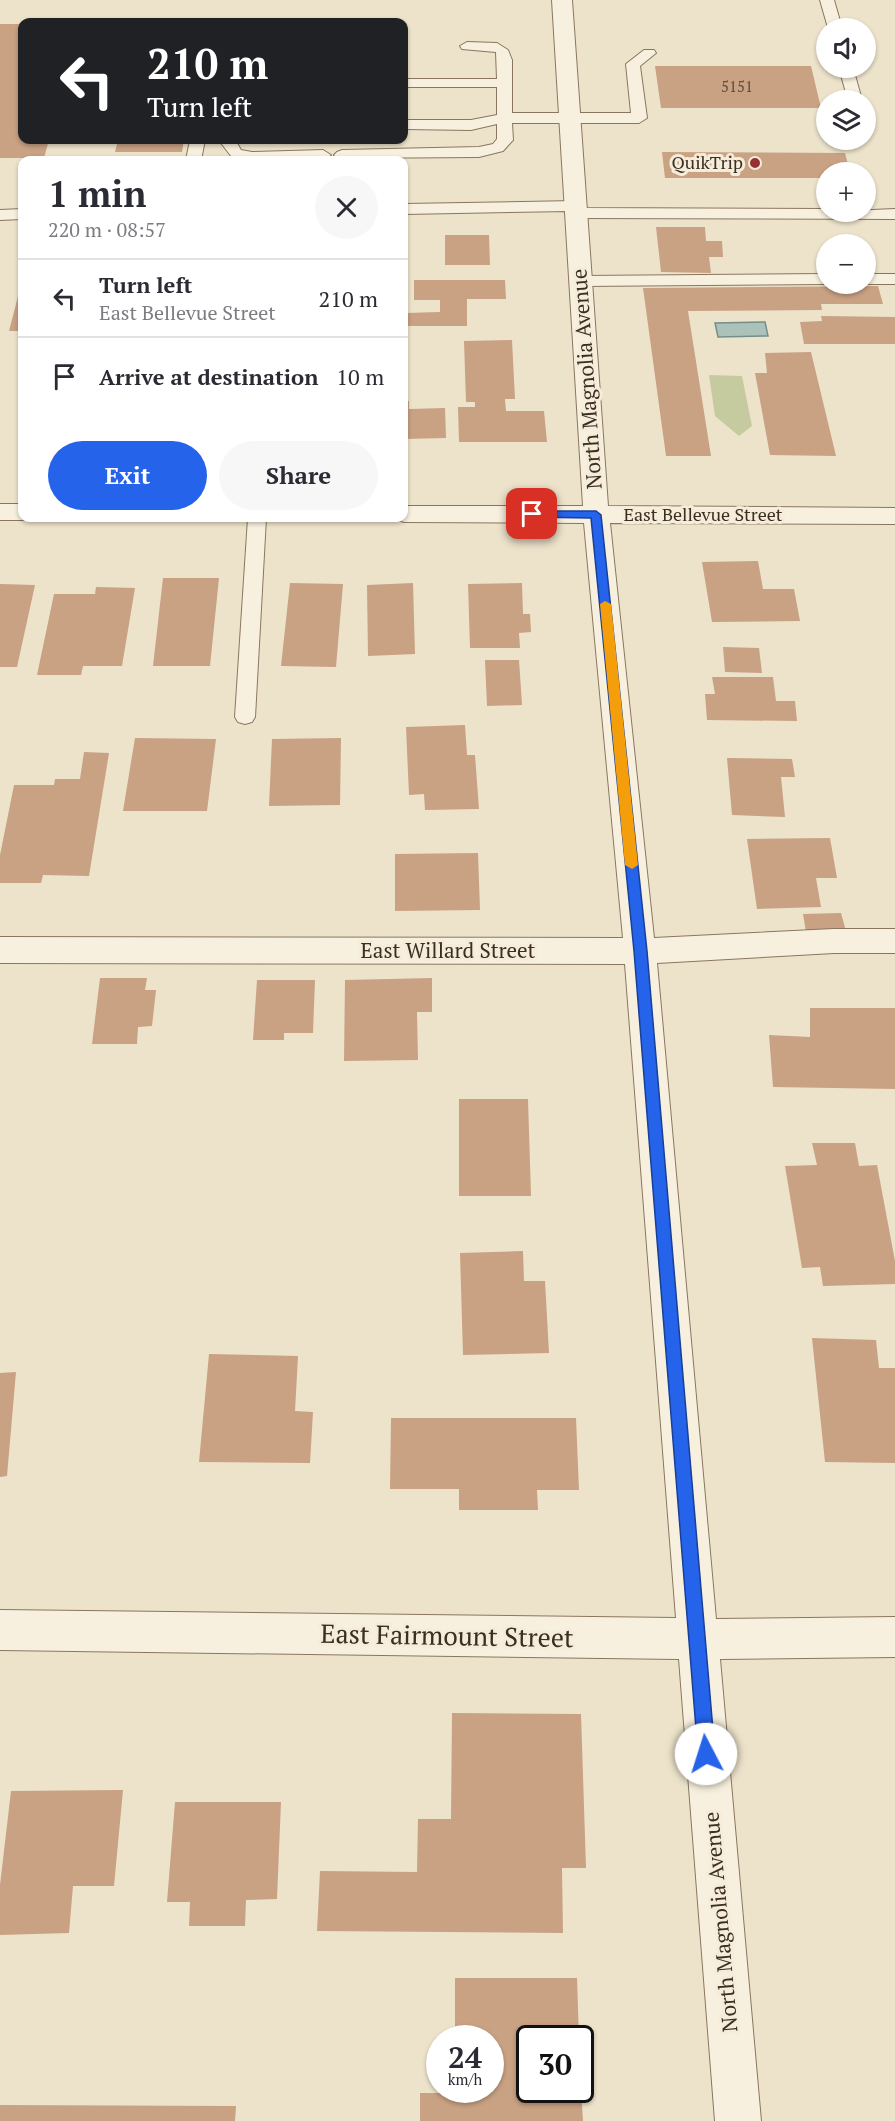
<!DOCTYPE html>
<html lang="en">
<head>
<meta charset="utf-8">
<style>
	body { margin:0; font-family:"PT Serif",serif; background:#f7f7f7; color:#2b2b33; height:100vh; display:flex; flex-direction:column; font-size:22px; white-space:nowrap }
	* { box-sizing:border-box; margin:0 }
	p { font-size:20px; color:#7c7c81 }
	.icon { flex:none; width:33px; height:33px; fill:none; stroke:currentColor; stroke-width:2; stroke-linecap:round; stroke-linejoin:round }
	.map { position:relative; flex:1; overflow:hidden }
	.side { position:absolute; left:18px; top:156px; width:390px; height:366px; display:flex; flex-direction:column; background:#fff; border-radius:12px; box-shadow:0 2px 4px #0004 }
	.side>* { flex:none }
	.banner { position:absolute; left:18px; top:18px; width:390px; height:126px; border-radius:12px; box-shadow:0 2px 4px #0004; background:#202124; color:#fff; overflow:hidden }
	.fabs { position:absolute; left:816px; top:18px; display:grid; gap:12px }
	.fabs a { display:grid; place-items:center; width:60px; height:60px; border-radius:50%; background:#fff; box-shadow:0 2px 4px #0004; font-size:30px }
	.speed { position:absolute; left:426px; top:2025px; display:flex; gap:12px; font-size:30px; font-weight:700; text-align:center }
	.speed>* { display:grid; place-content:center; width:78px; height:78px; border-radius:50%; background:#fff; box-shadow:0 2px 4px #0004; line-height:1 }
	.speed small { font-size:15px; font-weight:400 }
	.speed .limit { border:3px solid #111; border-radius:9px; background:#fff; color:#111 }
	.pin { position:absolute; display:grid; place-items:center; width:51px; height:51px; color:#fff; margin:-26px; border-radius:12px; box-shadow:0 3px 9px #0006 }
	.me { position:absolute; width:66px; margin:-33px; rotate:355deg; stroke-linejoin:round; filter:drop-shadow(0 0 4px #0008) }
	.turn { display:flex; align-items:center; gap:21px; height:126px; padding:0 30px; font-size:27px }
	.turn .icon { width:78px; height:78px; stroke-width:2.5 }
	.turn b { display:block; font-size:42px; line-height:51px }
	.round { display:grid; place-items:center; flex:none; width:63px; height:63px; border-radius:32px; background:#f7f7f7 }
	.headline { display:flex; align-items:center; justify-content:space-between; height:102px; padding:0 30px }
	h1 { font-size:36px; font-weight:700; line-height:45px }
	.cta { display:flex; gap:12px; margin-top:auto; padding:12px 30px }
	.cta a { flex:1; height:69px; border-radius:36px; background:#2563eb; color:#fff; font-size:24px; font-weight:700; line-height:69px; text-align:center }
	.cta a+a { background:#f7f7f7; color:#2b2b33 }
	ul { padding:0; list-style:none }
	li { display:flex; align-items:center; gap:18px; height:78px; padding:0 30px; border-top:2px solid #e1e1e2 }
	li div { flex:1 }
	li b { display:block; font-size:22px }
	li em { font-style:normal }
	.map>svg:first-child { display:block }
</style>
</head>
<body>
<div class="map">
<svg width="895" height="2121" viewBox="0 0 895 2121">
	<rect width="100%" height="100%" fill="#ede3cb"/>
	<!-- green -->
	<polygon fill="#c6cb9f" points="709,375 742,376 752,426 739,436 715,416"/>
	<!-- water -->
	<polygon fill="#abc2bb" stroke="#729089" stroke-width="1.5" points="765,322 768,336 718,337 715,323"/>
	<!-- building -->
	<g fill="#c9a183">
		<polygon points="0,24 22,24 22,140 49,140 44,158 0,158"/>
		<polygon points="655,66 811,66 821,108 661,108"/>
		<polygon points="118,140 184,140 182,152 115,152"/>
		<polygon points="662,152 845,153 850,172 826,172 826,178 665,178"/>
		<polygon points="656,227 705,227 706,241 722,241 723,257 709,257 711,273 661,272"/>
		<rect x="404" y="228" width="3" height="33"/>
		<polygon points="445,235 489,235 490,265 445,265"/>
		<polygon points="414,280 505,280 506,299 467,299 467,326 404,326 404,297 406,297 406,313 440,312 440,300 414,300"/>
		<polygon points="22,281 22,331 9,331"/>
		<polygon points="878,286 883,304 821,304 822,310 688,311 711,456 666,456 643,288"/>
		<polygon points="821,316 895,317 895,344 804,344 800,322 822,321"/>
		<polygon points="512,340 515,399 505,399 506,411 544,411 547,442 459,442 458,407 475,407 475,402 466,402 464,341"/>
		<polygon points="811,352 836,456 770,455 755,373 767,373 765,353"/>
		<polygon points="404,401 409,401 409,409 445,408 446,438 404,439"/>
		<polygon points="758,561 763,589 794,589 800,621 712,622 702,562"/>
		<polygon points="163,578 219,578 210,666 153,666"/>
		<polygon points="290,583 343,584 336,667 281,666"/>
		<polygon points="413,583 415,654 368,656 367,585"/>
		<polygon points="522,583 523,614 530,614 531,632 519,633 520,648 470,648 468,584"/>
		<polygon points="0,584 35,585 17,667 0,667"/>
		<polygon points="96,587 135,588 122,666 83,666 81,675 37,675 54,594 95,594"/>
		<polygon points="723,647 759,648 762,673 725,672"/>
		<polygon points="485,660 519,660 522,705 487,706"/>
		<polygon points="712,677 773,677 776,701 795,701 797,721 707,720 705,694 715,694"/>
		<polygon points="465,725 467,755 475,755 479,809 425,810 424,794 409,795 406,727"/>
		<polygon points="135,738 216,739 207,811 123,811"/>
		<polygon points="341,738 340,805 269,806 272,739"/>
		<polygon points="84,752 109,753 89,876 43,875 41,883 0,883 0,855 14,785 54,785 55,779 80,779"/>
		<polygon points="727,758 792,759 795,777 781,777 785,817 732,815"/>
		<polygon points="830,838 837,878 816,878 821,907 757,909 747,839"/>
		<polygon points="478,853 480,910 395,911 395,854"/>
		<polygon points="841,913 846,931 806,932 803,914"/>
		<polygon points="100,978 147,978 145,990 156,990 152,1026 138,1027 137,1044 92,1044"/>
		<polygon points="432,978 432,1012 417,1012 418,1060 344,1061 345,980"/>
		<polygon points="257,980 315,980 313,1033 284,1033 284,1040 253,1040"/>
		<polygon points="810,1008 895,1008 895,1089 773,1087 769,1035 810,1037"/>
		<polygon points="459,1099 528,1099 531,1196 459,1196"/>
		<polygon points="812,1143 855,1143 859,1166 877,1165 895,1261 895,1284 823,1286 820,1267 802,1268 785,1166 817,1165"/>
		<polygon points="523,1251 524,1281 545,1281 549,1353 463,1355 460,1253"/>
		<polygon points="812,1338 876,1340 879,1368 895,1368 895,1463 825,1462"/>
		<polygon points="209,1354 298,1356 295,1411 313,1412 310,1463 199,1462"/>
		<polygon points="16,1372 7,1476 0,1477 0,1373"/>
		<polygon points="391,1418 576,1418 579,1490 537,1490 538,1510 459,1510 459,1489 390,1489"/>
		<polygon points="452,1713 581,1714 586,1868 562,1868 563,1933 317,1931 320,1871 417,1872 418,1819 451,1819"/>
		<polygon points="123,1790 114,1886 73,1886 69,1933 0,1935 0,1885 11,1791"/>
		<polygon points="175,1802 281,1802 277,1899 246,1900 245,1926 189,1926 190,1902 167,1902"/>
		<polygon points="455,1978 577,1978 579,2038 530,2038 530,2090 581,2090 583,2121 420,2121 420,2093 455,2093 455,2090 490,2090 490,2038 455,2038"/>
		<polygon points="0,2105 236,2106 235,2121 0,2121"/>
	</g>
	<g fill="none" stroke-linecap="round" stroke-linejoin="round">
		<defs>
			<g id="service">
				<polygon points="820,0 834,0 842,28 828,28"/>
				<polygon points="467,42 497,43 508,50 512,60 512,113 631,113 626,64 644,50 654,50 656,53 640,66 647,118 639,123 512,123 513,140 503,151 479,157 337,158 334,155 337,152 342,150 479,147 493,144 497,139 497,124 471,130 404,129 404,120 471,120 497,115 497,87 404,87 404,79 497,79 496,52 462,49 460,46"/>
				<polygon points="839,68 853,68 862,100 848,100"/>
				<polygon points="190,140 205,140 201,160 186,160"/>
				<polygon points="223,140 237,140 237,143 241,150 252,152 323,150 331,155 323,160 247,160 231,156 221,143"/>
				<polygon points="576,201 582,203 584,206 582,208 826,209 826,212 895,209 895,219 576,218 570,216 569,211 404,214 404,204"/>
				<polygon points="22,209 22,219 0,220 0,210"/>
				<polygon points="826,274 828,284 826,284 581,286 573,281 581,276"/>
				<polygon points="866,274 895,274 895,284 864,284"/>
				<polygon points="248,518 266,518 255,717 252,722 245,724 238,722 235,717"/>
			</g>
			<g id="minor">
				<polygon points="552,0 572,0 608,506 895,508 895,524 610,523 654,938 834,929 895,929 895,953 834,953 657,963 716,1619 895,1617 895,1657 720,1659 761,2121 715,2121 679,1659 0,1650 0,1610 676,1618 625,964 0,963 0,937 623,938 584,523 404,522 393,518 404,518 404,506 583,506"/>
				<polygon points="0,504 22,504 22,518 31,518 22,520 0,520"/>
			</g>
		</defs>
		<!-- service casing -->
		<use href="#service" stroke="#8a765f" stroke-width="2"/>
		<!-- minor casing -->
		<use href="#minor" stroke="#8a765f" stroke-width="2"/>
		<!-- service -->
		<use href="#service" fill="#f8f0de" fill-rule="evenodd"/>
		<!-- minor -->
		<use href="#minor" fill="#f8f0de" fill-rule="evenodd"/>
	</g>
	<!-- route -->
	<polygon fill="#2563eb" stroke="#184099" stroke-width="1.5" points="532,511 596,511 601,515 647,951 715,1754 712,1760 706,1762 700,1760 698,1754 634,951 591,518 528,517 527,514"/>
	<!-- slow -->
	<polygon fill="#f59e0b" points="605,601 611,604 638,865 632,869 625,865 600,604"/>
	<!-- markers -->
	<circle fill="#963232" stroke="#f5edda" stroke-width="2" cx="755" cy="163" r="6"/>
	<g text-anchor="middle" stroke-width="6" stroke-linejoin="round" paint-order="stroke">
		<!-- far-number labels -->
		<g font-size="15" fill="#5e4b3a">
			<text x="737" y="92">5151</text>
		</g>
		<!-- far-poi labels -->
		<g font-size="18" fill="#3b2e22" stroke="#f5edda" text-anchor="end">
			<text x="743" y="169">QuikTrip</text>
		</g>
		<!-- far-street labels -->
		<g font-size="18" fill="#3b2e22" stroke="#f5edda">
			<text x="703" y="521">East Bellevue Street</text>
		</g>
		<!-- street labels -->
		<g font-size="21" fill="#3b2e22" stroke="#f5edda">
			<text transform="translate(587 379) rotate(-94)" y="7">North Magnolia Avenue</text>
			<text x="448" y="958">East Willard Street</text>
			<text transform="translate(721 1922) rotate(-95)" y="7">North Magnolia Avenue</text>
		</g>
		<!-- near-street labels -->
		<g font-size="26" fill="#3b2e22" stroke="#f5edda">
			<text transform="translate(447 1636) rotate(1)" y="9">East Fairmount Street</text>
		</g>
	</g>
</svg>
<div class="fabs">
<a><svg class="icon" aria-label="sound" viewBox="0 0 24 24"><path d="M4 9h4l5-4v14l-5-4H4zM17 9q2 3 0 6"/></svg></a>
<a><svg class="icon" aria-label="layers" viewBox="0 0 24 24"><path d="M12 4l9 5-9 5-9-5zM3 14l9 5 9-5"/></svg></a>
<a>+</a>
<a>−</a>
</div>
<div class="speed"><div>24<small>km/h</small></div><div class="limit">30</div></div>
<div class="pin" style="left:532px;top:514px;background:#d93025"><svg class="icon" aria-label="arrive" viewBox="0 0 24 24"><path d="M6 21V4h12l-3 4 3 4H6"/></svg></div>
<svg class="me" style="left:706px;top:1754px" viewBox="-20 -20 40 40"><circle r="19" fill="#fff"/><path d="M0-13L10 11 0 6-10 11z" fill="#2563eb"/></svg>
<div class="banner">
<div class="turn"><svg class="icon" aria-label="left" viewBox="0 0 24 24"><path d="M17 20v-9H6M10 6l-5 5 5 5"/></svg><div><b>210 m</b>Turn left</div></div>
</div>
<section class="side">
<div class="headline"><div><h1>1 min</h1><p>220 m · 08:57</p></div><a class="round"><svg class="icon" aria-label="close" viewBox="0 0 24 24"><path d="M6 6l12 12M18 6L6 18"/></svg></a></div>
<ul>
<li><svg class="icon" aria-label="left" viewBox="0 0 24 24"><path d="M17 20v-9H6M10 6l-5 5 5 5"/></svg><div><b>Turn left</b><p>East Bellevue Street</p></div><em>210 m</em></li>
<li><svg class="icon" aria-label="arrive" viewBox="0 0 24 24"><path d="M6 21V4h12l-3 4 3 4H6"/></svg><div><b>Arrive at destination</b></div><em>10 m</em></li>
</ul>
<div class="cta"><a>Exit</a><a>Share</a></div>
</section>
</div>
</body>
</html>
